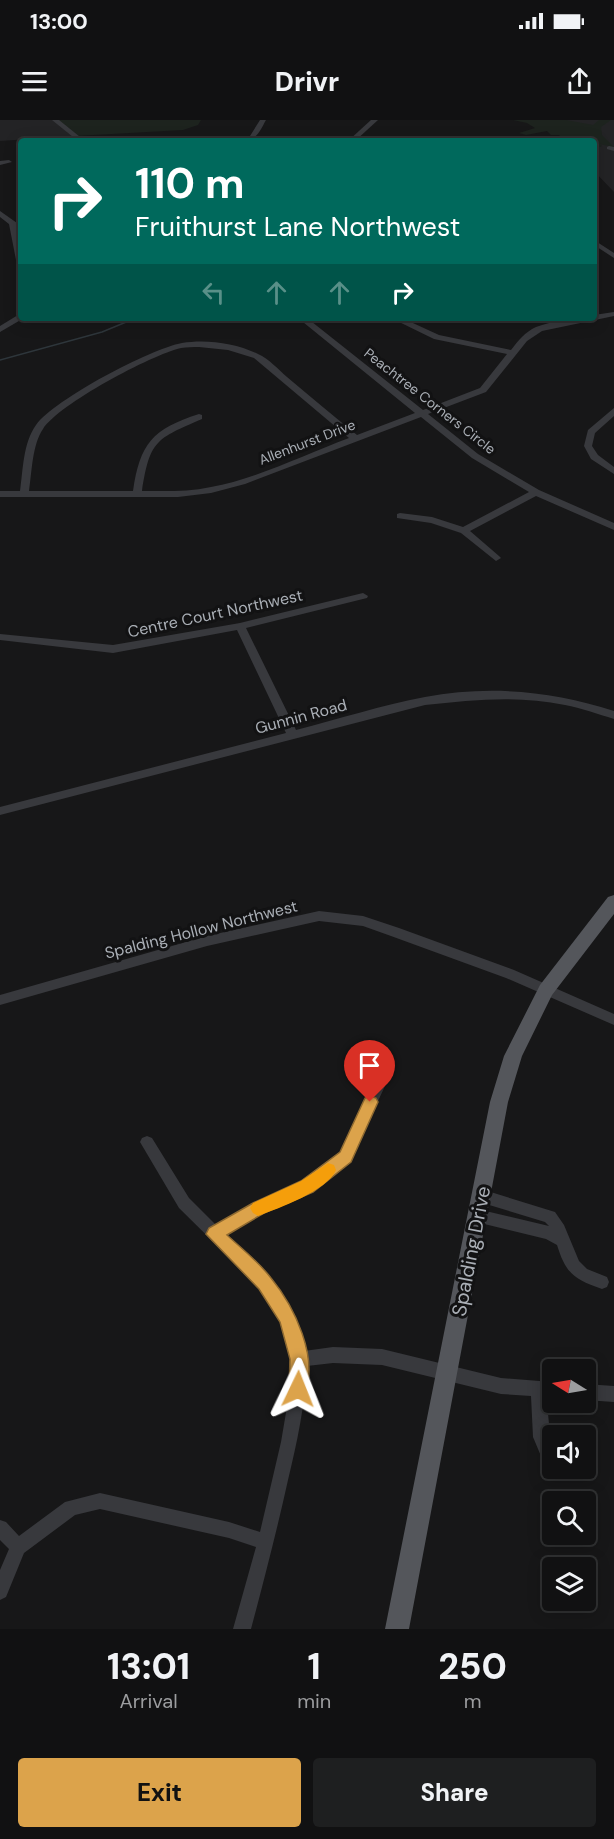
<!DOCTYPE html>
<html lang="en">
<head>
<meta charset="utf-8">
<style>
	body { margin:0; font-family:"DM Sans",sans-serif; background:#1e1f20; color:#f1f3f6; height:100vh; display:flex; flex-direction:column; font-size:22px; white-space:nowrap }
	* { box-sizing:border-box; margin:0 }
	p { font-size:20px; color:#9c9d9f }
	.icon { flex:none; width:33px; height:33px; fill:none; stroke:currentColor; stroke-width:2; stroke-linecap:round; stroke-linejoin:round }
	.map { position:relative; height:1509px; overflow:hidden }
	.sheet { display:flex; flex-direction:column; background:#111112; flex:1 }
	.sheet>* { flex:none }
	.guide { position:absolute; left:18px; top:18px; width:579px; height:183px; border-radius:6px; box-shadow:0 3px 15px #0003,0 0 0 2px #303132; background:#00695c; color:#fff; overflow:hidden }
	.needle { width:39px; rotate:281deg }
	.buttons { position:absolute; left:542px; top:1239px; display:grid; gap:12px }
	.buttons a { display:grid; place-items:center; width:54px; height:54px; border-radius:6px; background:#111112; box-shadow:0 3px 15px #0003,0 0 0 2px #303132; font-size:30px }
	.pin { position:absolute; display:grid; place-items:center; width:51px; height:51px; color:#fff; margin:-62px -26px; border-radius:50% 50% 50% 0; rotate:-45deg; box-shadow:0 0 6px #0007 }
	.pin .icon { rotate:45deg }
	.me { position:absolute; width:66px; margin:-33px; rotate:2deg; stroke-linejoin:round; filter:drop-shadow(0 0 4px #0008) }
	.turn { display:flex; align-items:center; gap:21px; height:126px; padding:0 18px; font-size:27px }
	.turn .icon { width:78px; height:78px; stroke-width:2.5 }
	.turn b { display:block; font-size:42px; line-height:51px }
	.lanes { display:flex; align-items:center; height:57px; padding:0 18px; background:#0003; justify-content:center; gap:30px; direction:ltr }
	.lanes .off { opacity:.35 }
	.eta { display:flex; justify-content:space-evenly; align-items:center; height:102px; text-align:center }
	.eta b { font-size:36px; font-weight:800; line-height:42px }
	.button { display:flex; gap:12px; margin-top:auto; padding:12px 18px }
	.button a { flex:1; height:69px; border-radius:6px; background:#dca34b; color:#111; font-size:24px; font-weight:800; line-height:69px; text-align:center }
	.button a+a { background:#1e1f20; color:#f1f3f6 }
	.status { display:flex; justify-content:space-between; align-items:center; height:42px; padding:0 30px; background:#111112; direction:ltr }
	.status svg { height:16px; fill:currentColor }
	header { display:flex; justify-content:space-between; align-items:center; height:78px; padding:0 18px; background:#111112; font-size:27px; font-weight:800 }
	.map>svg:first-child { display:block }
</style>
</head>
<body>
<div class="status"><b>13:00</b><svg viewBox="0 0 49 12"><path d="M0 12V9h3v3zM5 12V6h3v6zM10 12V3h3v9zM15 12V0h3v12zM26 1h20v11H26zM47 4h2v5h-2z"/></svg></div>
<header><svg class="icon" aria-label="menu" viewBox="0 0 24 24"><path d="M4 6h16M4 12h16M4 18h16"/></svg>Drivr<svg class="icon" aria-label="share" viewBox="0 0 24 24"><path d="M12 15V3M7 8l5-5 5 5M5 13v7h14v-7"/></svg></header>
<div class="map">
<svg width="614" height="1509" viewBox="0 0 614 1509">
	<rect width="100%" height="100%" fill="#171718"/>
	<!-- built -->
	<g fill="#232325">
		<polygon points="0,0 58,0 76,16 0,21"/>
		<polygon points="529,0 614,0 614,72 594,51 594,21"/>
	</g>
	<!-- green -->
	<g fill="#1d231e">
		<polygon points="58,0 201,0 198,5 183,10 76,16"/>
		<polygon points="513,0 566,0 593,5 599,0 611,0 601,7 602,15 614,27 599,24 602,26 594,30 594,21 564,21 559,15 551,15 547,11 526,15 519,13 535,8 527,3"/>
	</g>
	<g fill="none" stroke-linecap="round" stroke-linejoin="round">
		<!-- stream -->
		<polyline stroke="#2e363b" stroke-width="1.5" points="0,240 102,212 136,198"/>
		<!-- minor -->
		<g fill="#38393d" fill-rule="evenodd">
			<polygon points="52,0 59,0 85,21 78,21"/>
			<path d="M260,0H266C260,11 256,21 243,21L250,16Z"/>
			<polygon points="371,0 378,0 355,21 348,21"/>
			<polygon points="510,18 514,21 507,21"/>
			<polygon points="609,26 614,27 614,31 607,29 607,27"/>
			<polygon points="0,41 9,40 12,42 0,45"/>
			<polygon points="0,91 17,103 21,125 21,147 17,145 9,104 0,97"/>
			<polygon points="594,120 614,133 614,138 594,125"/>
			<path d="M614,192V196L542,211L527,221L486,272L428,294L478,334L539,370L614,403V410L536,376L470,411L499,436L501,438L496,441L461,413L431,403L397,398V394L400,393L432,397L463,407L529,372L472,338L421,297L245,364L211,373L178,377H0V371H20C23,350 23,323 36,305C55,279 150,229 182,223C206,219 236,223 258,234C269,239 278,249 287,257C310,276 333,296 357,315L415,293L298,198H307L423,290L480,268L507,234L434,219L391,198H402L439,215L511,230C518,221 525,212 536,207C551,201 578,198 594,198V195ZM199,227L228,230L254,238L349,318C306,334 256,359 211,367C188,372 165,371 142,371C150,320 156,319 202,299V295L199,294C152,309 140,324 133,371H29C32,352 32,325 43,309C59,284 151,235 181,228C187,227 193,227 199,227Z"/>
			<polygon points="18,195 21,195 21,198 24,198 0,212 0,206"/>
			<polygon points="614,288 614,296 595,313 592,326 598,335 614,347 614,354 591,339 584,326 588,310"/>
			<path d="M363,473L368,476L367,478L246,508L296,610C339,599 382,585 425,577C489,565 553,571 614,591V599C598,594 581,588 565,585C518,575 472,580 425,585L0,695V687L286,613L237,510L113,533L0,520V514L113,525L240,503Z"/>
			<polygon points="319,791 363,796 399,808 514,850 614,894 614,905 506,858 391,816 363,806 319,801 207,826 0,885 0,875 207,816"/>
			<path d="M378,960L383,962L385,966L350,1041L312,1071L263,1093L226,1115L270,1158L292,1193L304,1231L333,1227L382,1229L501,1258L552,1262V1278L547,1277C548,1302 552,1324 552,1348H556L552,1350L546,1348L533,1317L531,1276L501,1274L382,1245L333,1243L307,1246C305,1285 297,1323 288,1360C277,1410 264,1460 251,1509H233L256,1427L229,1418L100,1389L75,1395L24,1433L6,1477L0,1480V1450L9,1429L0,1420V1400L6,1402L19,1416L65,1382L100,1373L229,1402L260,1412L281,1322L290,1269L291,1239L280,1201L260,1168L179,1088L140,1022L142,1018L147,1016L152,1018L189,1078L216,1105L253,1083L302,1061L340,1033L373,962Z"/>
			<path d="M481,1069L555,1092L564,1105L579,1141L587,1149L607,1157L609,1162L607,1167L602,1169C574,1159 566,1154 557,1125L546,1119L472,1101L470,1096L472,1091L477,1089L549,1106L545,1102L476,1081L474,1076L476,1071Z"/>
			<polygon points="585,1264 614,1266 614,1282 585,1280"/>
		</g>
		<!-- major -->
		<polygon fill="#54565b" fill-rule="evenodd" points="614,775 614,794 552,875 522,936 508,982 409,1509 385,1509 490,982 504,936 540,865 608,777"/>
	</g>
	<!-- route -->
	<path fill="#dca34b" stroke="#8f6a31" stroke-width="1.5" d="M370,976L376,978L378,982L351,1042L313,1072L264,1093L227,1115C242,1129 259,1142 271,1158C294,1186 320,1239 304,1275L298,1278L292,1275L289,1269L290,1239L280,1202L259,1169L206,1114L209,1108L253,1083L301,1061L340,1032L365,978Z"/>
	<!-- slow -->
	<path fill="#f59e0b" d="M328,1043L334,1045L336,1050C327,1071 279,1088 258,1096L253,1093L250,1088L253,1083L301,1061Z"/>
	<g text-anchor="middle" stroke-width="6" stroke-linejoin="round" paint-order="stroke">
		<!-- far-street labels -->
		<g font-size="14" fill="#aaafb6" stroke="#121213">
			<text transform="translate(430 281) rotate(38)" y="5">Peachtree Corners Circle</text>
			<text transform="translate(307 322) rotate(-21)" y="5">Allenhurst Drive</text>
		</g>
		<!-- street labels -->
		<g font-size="16" fill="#aaafb6" stroke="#121213">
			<text transform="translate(215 493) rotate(-12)" y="6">Centre Court Northwest</text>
			<text transform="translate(301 596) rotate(-15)" y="6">Gunnin Road</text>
			<text transform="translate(201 809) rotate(-14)" y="6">Spalding Hollow Northwest</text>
		</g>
		<!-- near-street labels -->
		<g font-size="20" fill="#aaafb6" stroke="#121213">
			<text transform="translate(471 1131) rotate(-79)" y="7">Spalding Drive</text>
		</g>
	</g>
</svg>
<div class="buttons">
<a><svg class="needle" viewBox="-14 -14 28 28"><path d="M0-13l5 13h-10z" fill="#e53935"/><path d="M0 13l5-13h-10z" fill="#9c9d9f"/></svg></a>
<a><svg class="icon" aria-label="sound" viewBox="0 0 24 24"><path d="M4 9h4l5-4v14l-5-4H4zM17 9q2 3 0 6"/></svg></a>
<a><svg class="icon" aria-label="search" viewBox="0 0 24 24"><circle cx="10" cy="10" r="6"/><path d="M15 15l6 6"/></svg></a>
<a><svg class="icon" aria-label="layers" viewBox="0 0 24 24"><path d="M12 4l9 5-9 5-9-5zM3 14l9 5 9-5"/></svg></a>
</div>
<div class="pin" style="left:370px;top:982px;background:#d93025"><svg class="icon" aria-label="arrive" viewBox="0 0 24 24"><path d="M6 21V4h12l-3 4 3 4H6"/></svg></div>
<svg class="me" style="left:298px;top:1269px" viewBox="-20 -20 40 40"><path d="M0-17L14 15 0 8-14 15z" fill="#dca34b" stroke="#fff" stroke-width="4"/></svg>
<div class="guide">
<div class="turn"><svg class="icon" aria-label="right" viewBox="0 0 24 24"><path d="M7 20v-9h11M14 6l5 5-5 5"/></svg><div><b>110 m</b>Fruithurst Lane Northwest</div></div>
<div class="lanes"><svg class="icon off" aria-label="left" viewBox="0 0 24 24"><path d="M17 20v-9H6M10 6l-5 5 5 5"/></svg><svg class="icon off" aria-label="ahead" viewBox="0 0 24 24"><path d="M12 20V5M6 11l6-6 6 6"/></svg><svg class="icon off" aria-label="ahead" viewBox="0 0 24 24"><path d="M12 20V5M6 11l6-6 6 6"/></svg><svg class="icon" aria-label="right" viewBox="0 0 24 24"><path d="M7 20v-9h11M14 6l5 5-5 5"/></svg></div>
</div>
</div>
<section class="sheet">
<div class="eta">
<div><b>13:01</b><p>Arrival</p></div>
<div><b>1</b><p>min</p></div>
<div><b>250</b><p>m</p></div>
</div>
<div class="button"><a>Exit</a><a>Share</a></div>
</section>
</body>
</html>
